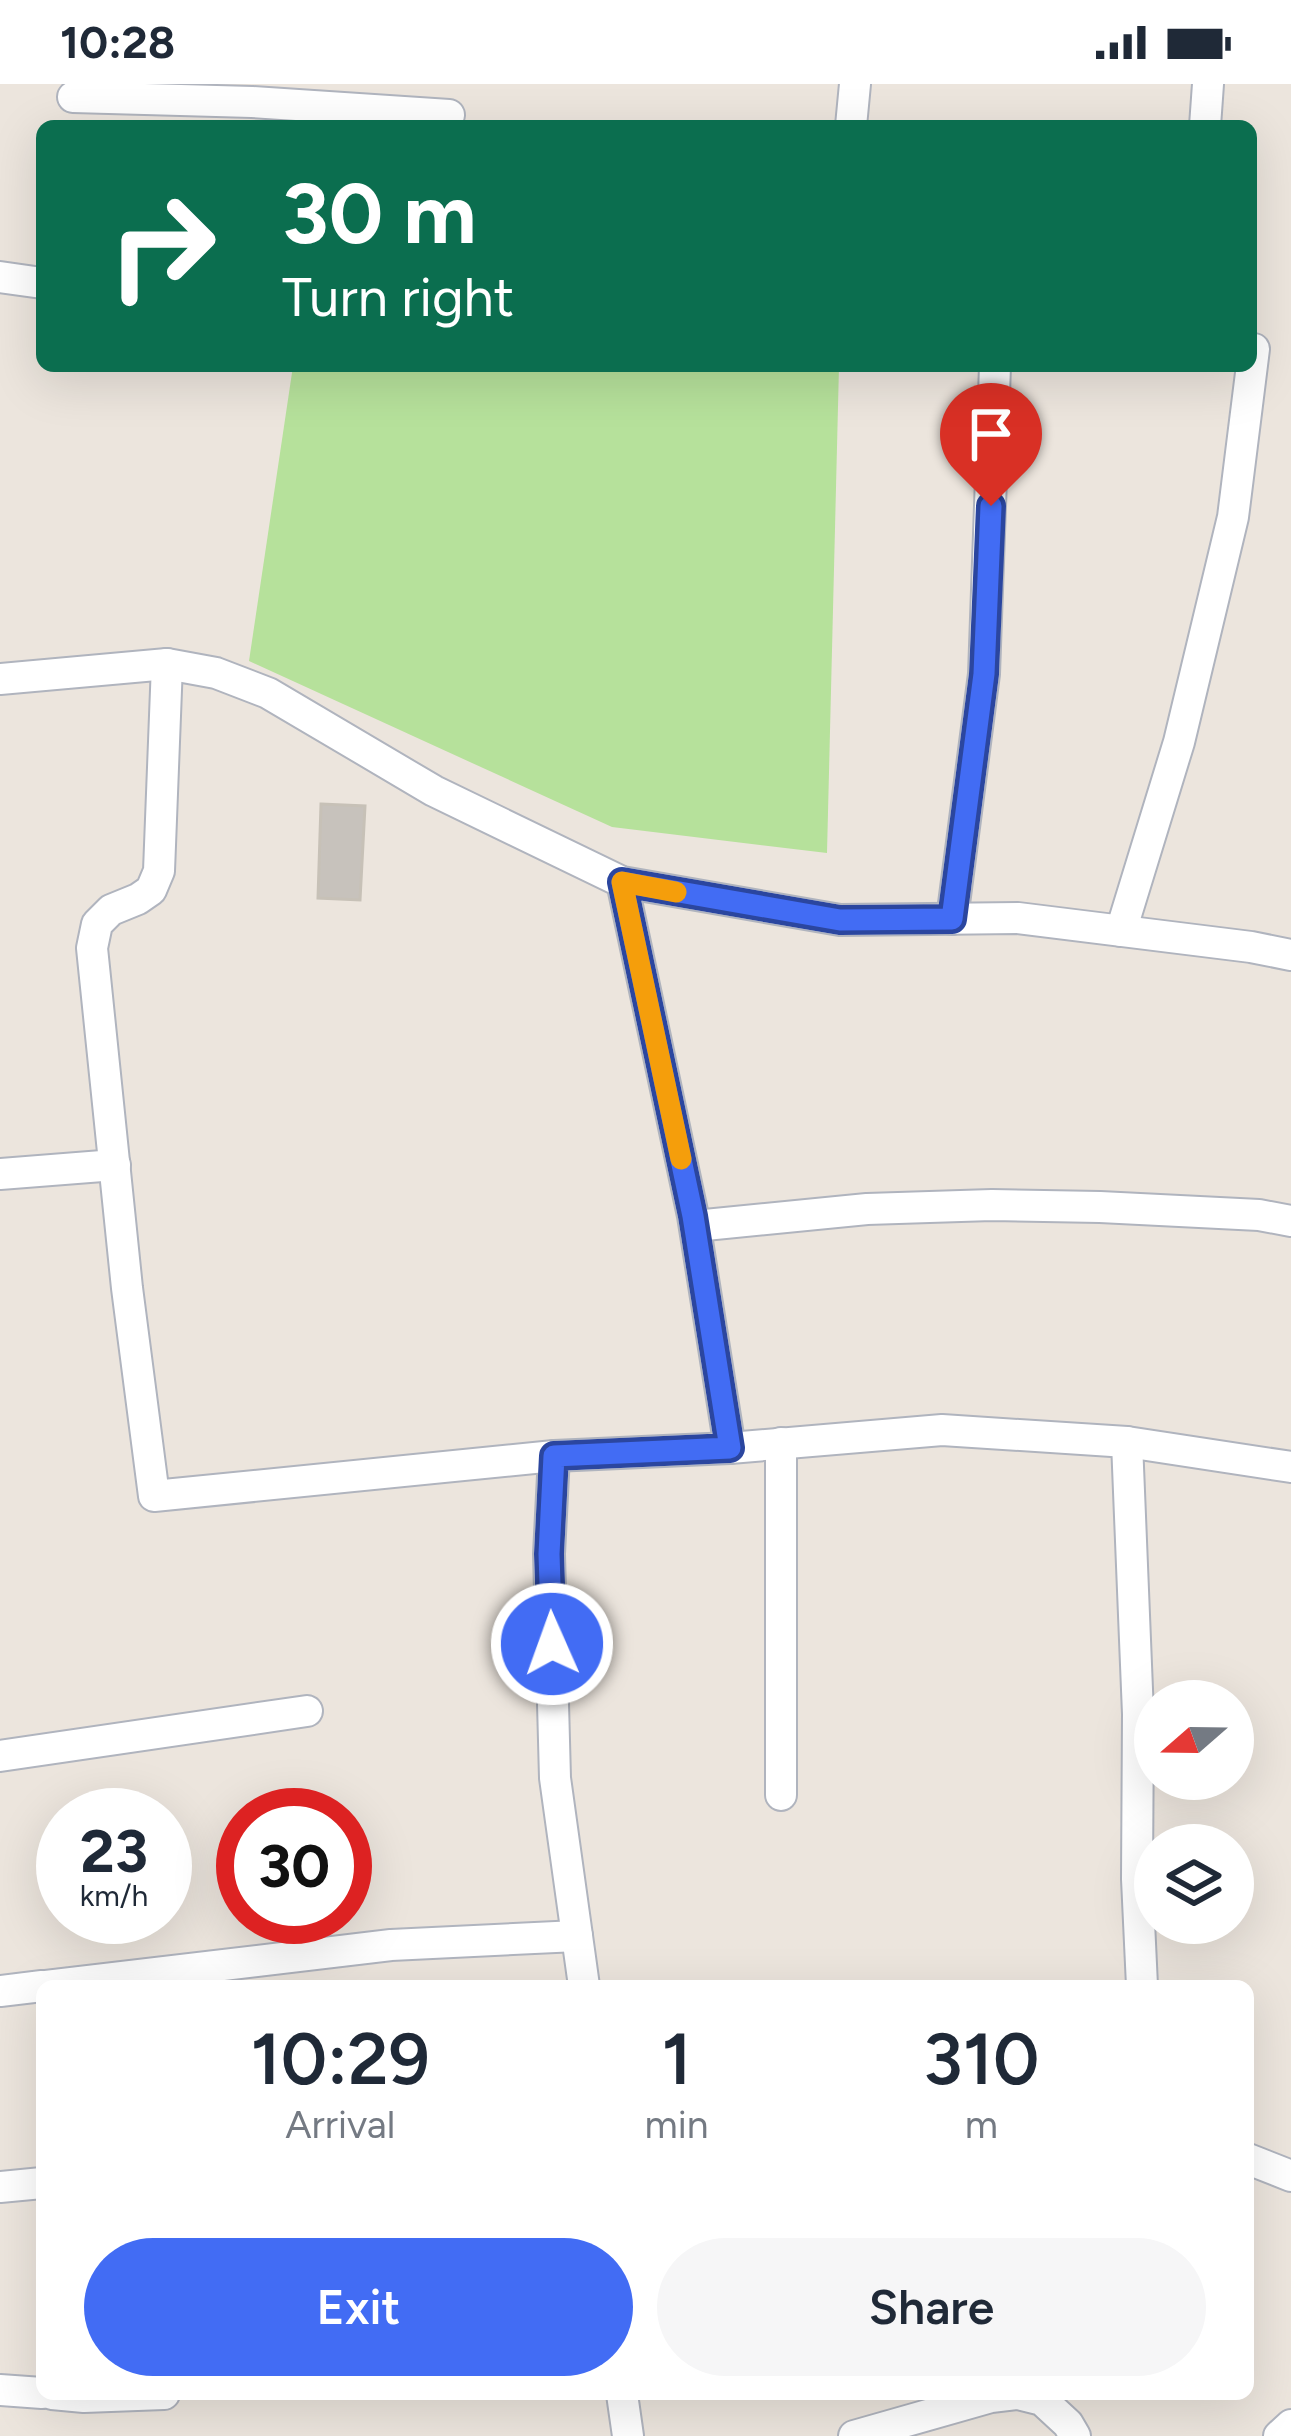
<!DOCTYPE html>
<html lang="en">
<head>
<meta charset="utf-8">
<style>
	body { margin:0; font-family:Figtree,sans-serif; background:#f6f6f7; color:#1f2937; height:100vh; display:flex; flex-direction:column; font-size:45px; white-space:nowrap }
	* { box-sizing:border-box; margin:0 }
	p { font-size:39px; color:#747a83 }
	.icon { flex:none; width:66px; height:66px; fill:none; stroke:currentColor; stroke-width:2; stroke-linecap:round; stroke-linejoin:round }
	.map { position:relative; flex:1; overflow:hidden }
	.details { position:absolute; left:36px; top:1896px; width:1218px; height:420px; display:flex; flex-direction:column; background:#fff; border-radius:18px; box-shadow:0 12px 48px #0002 }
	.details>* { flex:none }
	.top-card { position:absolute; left:36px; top:36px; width:1221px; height:252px; border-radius:18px; box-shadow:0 12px 48px #0002; background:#0b6e4f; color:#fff; overflow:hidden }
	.needle { width:78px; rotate:250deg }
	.controls { position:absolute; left:1134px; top:1596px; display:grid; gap:24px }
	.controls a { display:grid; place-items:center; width:120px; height:120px; border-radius:50%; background:#fff; box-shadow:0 12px 48px #0002; font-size:60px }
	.speed { position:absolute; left:36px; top:1704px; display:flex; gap:24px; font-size:60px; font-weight:700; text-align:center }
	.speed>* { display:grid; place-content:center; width:156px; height:156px; border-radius:50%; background:#fff; box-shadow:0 12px 48px #0002; line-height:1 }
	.speed small { font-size:30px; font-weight:400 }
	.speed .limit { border:18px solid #d22; background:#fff; color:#111 }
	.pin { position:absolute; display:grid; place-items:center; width:102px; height:102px; color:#fff; margin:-123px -51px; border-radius:50% 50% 50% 0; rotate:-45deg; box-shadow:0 0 12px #0007 }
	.pin .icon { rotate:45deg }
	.me { position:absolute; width:132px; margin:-66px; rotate:358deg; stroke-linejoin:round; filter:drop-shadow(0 0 9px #0008) }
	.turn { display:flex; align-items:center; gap:42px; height:252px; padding:0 48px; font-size:54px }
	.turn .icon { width:156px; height:156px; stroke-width:2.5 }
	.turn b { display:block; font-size:84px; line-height:102px }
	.eta { display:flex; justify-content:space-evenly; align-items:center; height:204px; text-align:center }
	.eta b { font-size:72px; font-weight:600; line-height:84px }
	.primary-button { display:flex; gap:24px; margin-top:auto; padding:24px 48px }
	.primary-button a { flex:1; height:138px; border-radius:72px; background:#426cf4; color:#fff; font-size:48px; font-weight:600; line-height:138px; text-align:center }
	.primary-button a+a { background:#f6f6f7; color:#1f2937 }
	.status { display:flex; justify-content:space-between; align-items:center; height:84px; padding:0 60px; background:#fff; direction:ltr }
	.status svg { height:33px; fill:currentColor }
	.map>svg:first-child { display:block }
</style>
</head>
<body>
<div class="status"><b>10:28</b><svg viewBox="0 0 49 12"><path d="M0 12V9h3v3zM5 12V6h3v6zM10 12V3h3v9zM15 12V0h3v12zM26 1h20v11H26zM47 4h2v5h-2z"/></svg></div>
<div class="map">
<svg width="1291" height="2352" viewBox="0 0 1291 2352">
	<rect width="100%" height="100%" fill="#ece5dd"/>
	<!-- green -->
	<polygon fill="#b6e19b" points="293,282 839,282 827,769 612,743 249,577"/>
	<!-- building -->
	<polygon fill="#c7c2bc" stroke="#c7c1b7" stroke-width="3" points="321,720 365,722 360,816 318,814"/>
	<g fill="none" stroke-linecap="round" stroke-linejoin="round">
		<defs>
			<g id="street">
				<polyline points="73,13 252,18 449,31"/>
				<polyline points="851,42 855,0"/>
				<polyline points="1205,42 1208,0"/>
				<polyline points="0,193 42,199"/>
				<polyline points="167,580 159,787 151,806 138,815 111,826 97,840 92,864 127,1204 154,1412 554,1372 730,1364 942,1346 1127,1358 1291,1383"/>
				<polyline points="0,595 167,580 216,589 268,609 434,707 622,798 840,836 1018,834 1251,863 1291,871"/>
				<polyline points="622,798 693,1132 730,1364"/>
				<polyline points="952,835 984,590 995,282"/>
				<polyline points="1121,847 1179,658 1233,433 1254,265"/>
				<polyline points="0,1090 115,1081"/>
				<polyline points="695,1142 867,1125 992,1121 1100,1123 1259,1131 1291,1137"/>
				<polyline points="1127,1358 1138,1630 1137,1795 1142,1902"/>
				<polyline points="554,1372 549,1470 555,1694 584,1902"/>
				<polyline points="0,1672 307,1627"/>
				<polyline points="781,1711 781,1359"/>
				<polyline points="46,1902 391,1861 577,1852"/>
				<polyline points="0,1907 42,1902"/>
				<polyline points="1248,2075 1291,2092"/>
				<polyline points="0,2103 42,2099"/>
				<polyline points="0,2306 42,2309"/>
				<polyline points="52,2310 84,2313 164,2310"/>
				<polyline points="622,2310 628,2352"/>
				<polyline points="854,2352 991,2313 1018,2310 1042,2316 1068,2340 1075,2352"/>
				<polyline points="1279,2352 1291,2341"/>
			</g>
		</defs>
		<!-- street casing -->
		<use href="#street" stroke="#b0b4be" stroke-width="34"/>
		<!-- street -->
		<use href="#street" stroke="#fff" stroke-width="30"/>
	</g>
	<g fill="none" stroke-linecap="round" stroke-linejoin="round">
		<defs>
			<polyline id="route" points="552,1560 549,1470 554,1372 730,1364 693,1132 622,798 840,836 952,835 984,590 991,422"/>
		</defs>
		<!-- route casing -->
		<use href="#route" stroke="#2b469f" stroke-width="30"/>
		<!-- route -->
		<use href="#route" stroke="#426cf4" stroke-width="21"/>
		<!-- slow -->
		<polyline stroke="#f59e0b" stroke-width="21" points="676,808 622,798 681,1075"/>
	</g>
</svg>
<div class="controls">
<a><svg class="needle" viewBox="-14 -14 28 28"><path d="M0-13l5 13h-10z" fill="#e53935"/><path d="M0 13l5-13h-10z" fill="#747a83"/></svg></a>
<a><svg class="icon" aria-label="layers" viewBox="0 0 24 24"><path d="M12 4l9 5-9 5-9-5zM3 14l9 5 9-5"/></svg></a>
</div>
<div class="speed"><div>23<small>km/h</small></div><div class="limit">30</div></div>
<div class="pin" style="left:991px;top:422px;background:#d93025"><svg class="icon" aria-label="arrive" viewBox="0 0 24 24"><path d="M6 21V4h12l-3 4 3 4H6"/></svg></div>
<svg class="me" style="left:552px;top:1560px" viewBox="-20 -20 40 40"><circle r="17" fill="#426cf4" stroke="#fff" stroke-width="3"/><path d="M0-11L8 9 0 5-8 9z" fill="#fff"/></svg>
<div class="top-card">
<div class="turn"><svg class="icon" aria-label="right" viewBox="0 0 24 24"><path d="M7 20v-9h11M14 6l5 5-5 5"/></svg><div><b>30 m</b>Turn right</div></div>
</div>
<section class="details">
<div class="eta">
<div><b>10:29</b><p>Arrival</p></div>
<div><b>1</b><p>min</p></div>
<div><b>310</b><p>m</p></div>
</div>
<div class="primary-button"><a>Exit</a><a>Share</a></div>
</section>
</div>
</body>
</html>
